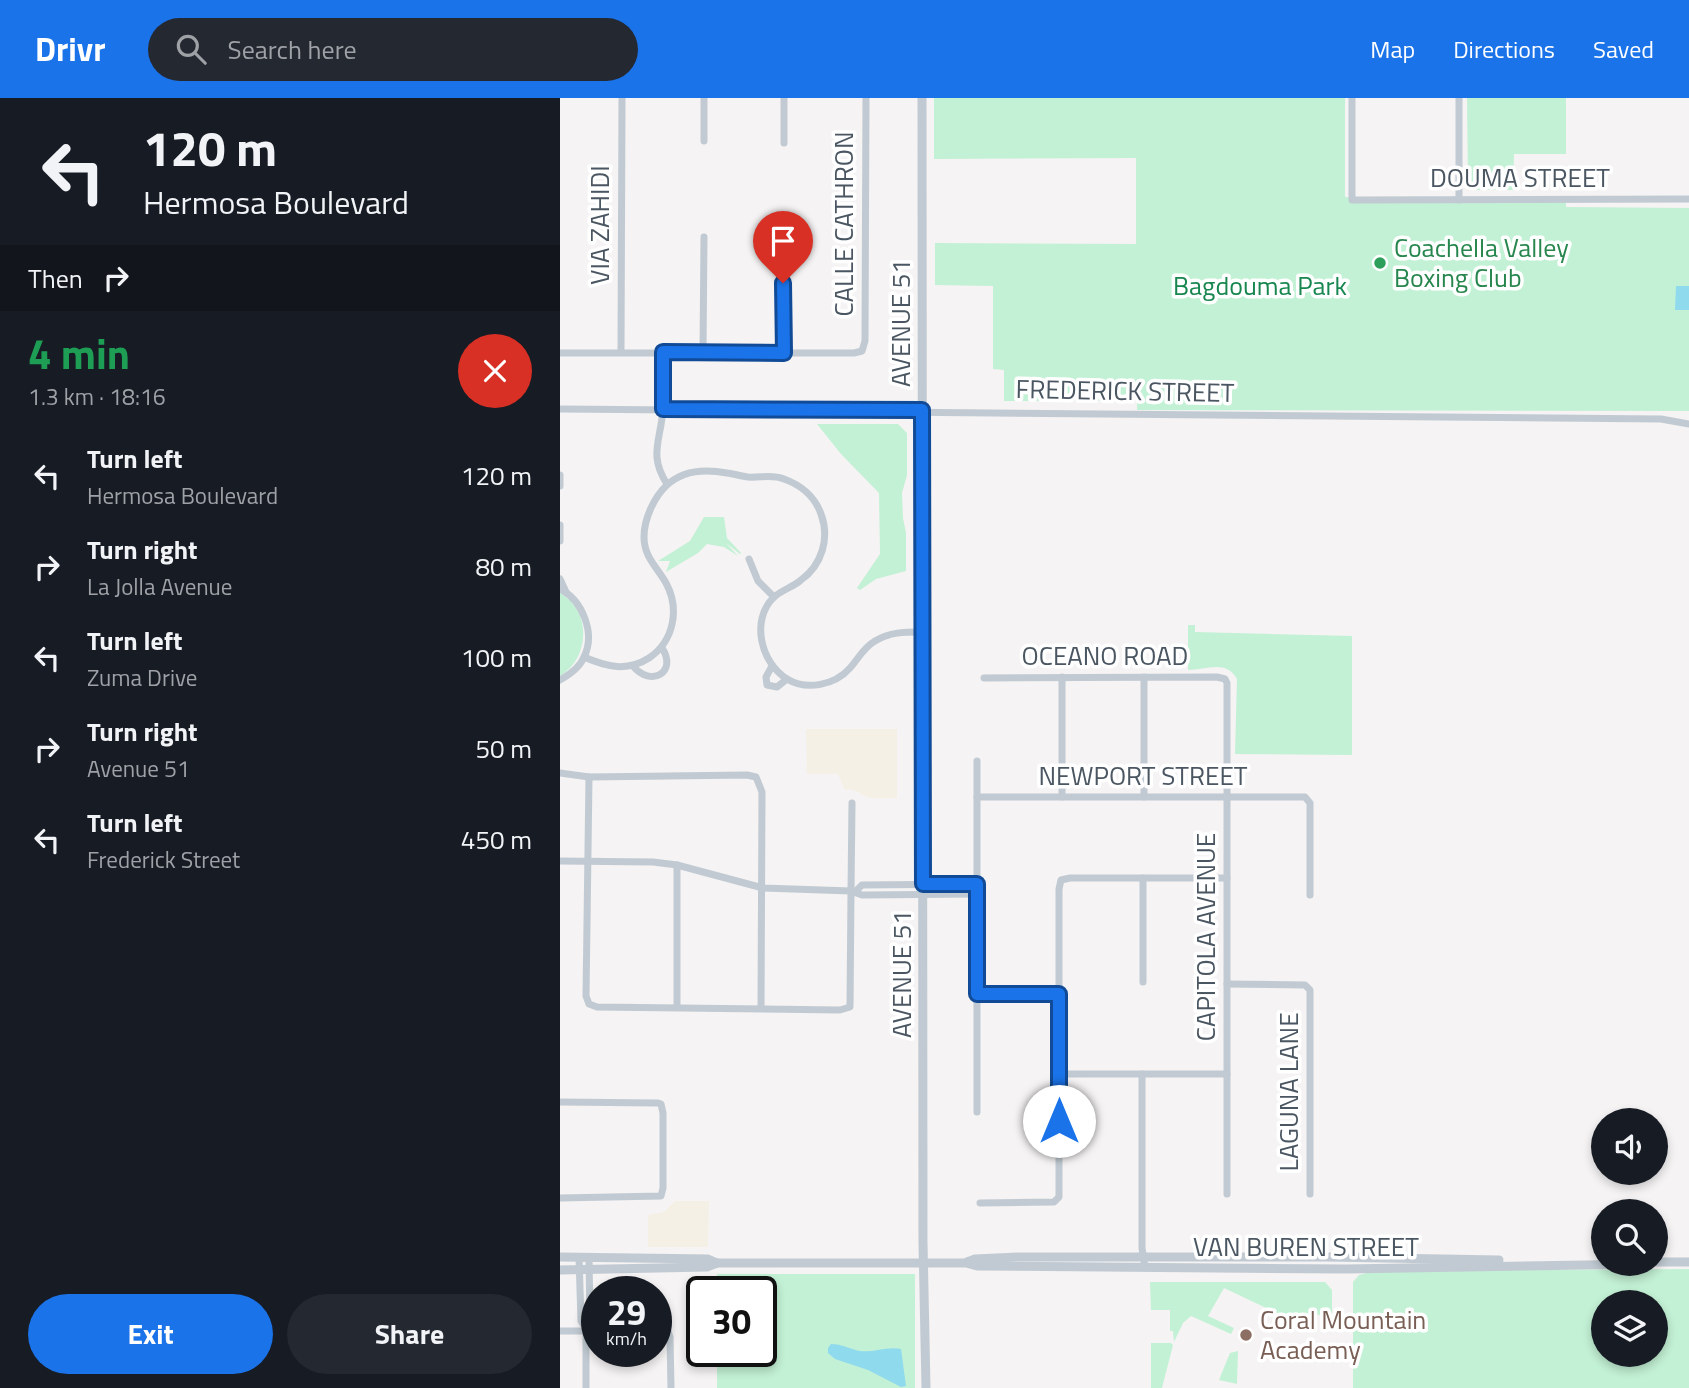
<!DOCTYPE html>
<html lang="en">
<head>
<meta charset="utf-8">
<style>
	body { margin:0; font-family:"Titillium Web",sans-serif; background:#242831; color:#f1f3f6; height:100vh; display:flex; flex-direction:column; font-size:26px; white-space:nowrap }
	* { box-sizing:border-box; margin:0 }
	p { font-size:23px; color:#9ea1a6 }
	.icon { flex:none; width:38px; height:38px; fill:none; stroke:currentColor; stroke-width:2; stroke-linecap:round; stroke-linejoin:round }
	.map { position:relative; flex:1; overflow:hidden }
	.side { display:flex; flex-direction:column; background:#171b24; width:560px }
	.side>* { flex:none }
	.top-card { background:#171b24; color:#f1f3f6; overflow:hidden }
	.fabs { position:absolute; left:1031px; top:1010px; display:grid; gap:14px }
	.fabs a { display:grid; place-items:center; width:77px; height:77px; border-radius:50%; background:#171b24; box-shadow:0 4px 10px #0003; font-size:35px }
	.speed { position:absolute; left:21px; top:1178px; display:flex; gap:14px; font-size:35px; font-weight:700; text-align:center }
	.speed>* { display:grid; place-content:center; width:91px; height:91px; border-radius:50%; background:#171b24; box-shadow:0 4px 10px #0003; line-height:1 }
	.speed small { font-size:18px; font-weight:400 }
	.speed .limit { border:4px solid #111; border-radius:10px; background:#fff; color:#111 }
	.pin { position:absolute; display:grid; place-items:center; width:60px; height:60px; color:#fff; margin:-72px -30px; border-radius:50% 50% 50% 0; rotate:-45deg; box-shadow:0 0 7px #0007 }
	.pin .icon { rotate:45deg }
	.me { position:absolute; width:77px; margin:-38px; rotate:0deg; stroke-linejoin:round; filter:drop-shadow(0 0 5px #0008) }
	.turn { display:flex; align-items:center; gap:24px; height:147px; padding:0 28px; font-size:32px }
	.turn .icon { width:91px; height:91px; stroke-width:2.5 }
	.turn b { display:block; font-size:49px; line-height:60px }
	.then { display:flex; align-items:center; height:66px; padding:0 28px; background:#0003; gap:14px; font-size:26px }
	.round { display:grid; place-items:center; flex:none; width:74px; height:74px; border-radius:37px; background:#242831 }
	.head { display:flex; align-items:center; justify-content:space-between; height:119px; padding:0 28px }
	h1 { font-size:42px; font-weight:700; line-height:52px; color:#1e9e55 }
	.button { display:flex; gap:14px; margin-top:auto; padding:14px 28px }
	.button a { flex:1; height:80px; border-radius:42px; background:#1a73e8; color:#fff; font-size:28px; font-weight:700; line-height:80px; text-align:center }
	.button a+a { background:#242831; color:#f1f3f6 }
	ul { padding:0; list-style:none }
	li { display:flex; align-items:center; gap:21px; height:91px; padding:0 28px }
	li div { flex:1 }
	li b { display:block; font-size:26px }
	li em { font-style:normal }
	header { display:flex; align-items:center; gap:42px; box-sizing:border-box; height:98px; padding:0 35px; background:#1a73e8; color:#fff }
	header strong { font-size:33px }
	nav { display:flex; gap:38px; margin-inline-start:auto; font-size:24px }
	.search { width:490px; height:63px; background:#242831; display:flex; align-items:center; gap:18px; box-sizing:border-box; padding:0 24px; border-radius:38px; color:#9ea1a6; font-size:26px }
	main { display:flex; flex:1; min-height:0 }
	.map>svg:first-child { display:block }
</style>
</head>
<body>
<header>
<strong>Drivr</strong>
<div class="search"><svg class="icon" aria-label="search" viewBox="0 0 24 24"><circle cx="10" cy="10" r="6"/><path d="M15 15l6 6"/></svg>Search here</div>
<nav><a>Map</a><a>Directions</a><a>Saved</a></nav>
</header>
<main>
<section class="side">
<div class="top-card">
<div class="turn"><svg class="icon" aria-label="left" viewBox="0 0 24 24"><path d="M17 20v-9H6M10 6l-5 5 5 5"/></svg><div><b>120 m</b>Hermosa Boulevard</div></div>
<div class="then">Then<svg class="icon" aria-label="right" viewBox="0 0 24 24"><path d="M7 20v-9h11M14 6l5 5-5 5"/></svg></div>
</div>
<div class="head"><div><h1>4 min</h1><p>1.3 km · 18:16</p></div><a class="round" style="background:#d93025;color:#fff"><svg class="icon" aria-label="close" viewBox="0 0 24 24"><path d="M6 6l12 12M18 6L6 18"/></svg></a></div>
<ul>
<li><svg class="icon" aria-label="left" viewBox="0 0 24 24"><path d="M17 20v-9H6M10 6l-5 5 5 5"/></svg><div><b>Turn left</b><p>Hermosa Boulevard</p></div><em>120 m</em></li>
<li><svg class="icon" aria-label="right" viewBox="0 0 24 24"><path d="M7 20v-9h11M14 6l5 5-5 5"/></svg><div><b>Turn right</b><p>La Jolla Avenue</p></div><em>80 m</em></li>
<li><svg class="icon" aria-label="left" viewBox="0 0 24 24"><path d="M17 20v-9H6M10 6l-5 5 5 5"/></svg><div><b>Turn left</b><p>Zuma Drive</p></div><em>100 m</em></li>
<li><svg class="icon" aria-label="right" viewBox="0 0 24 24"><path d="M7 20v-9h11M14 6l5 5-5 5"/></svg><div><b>Turn right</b><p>Avenue 51</p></div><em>50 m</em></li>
<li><svg class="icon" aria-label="left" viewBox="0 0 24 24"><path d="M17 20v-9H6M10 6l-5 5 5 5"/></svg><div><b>Turn left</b><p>Frederick Street</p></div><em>450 m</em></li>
</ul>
<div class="button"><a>Exit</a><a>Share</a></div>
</section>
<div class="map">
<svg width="1129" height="1290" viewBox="0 0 1129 1290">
	<rect width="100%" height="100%" fill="#f5f3f3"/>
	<!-- green -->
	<g fill="#c3f1d5" fill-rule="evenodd">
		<polygon points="374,0 785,0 785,99 1006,100 1006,109 1129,110 1129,313 577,312 577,303 444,303 444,272 433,271 433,188 375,187 375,145 576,146 576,60 374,61"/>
		<polygon points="907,0 1006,0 1006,56 954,56 953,92 914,92 908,87"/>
		<polygon points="257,326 338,326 347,335 347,377 342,395 343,420 346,435 346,473 316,481 300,492 297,490 320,456 319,395 281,356"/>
		<polygon points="144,419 164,419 167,440 181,455 180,456 166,445 178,458 164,449 147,446 138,455 106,474 110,463 98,463 130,443"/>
		<path d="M0,495C32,513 30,560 0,578Z"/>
		<path d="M628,527H635V534L792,538V657L675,656L677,581C666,561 646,572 628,572Z"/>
		<path d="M1129,1171V1290H793V1184L799,1177L815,1173ZM1043,1204H1096V1256H1043Z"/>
		<polygon points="157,1176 355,1176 355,1290 157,1290 157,1253 201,1253 201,1194 157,1193"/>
		<polygon points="590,1184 765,1184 772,1192 772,1217 736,1217 727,1220 664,1190 648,1218 674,1230 671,1236 631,1218 623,1225 614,1244 613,1233 610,1233 610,1212 591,1212"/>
		<polygon points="591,1245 611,1245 613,1247 602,1290 591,1290"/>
		<polygon points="678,1253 677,1286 659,1282 670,1255"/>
	</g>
	<!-- sand -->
	<g fill="#f5f0e5">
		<path d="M246,631H337V700C329,700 320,701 312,700C301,699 297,689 285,692L278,676H247Z"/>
		<polygon points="115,1103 149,1103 148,1149 88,1149 88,1117 104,1114"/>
	</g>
	<!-- water -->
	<g fill="#90daee">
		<polygon points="1116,188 1129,188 1129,212 1115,212"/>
		<path d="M271,1246C282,1246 290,1251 300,1253C313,1255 327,1248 341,1251L346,1288L341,1289L308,1272L275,1261L268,1255V1250Z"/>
	</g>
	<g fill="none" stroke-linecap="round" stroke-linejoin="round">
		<!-- minor -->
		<g stroke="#c1cad2" stroke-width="7">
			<polyline points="144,0 144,43"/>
			<polyline points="792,0 792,102 1129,101"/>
			<polyline points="899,0 899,102"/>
			<polyline points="224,45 224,0"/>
			<polyline points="223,139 224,255"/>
			<polyline points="61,254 62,0"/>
			<path d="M103,254C103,273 104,292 103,311C101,342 88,357 107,386"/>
			<polyline points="0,255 294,255 302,253 305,243 306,0"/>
			<polyline points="143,255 144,139"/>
			<path d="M0,311C367,312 734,316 1101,321L1129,326"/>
			<polyline points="0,377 0,388"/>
			<polyline points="0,427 0,443"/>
			<polyline points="189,461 198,483 214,499"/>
			<polyline points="0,481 6,494"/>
			<path d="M0,491C22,502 36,535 24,559C20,569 9,577 0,582"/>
			<path d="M24,559C47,569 67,574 89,560C114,543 120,511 106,485C97,469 84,459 84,439C84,421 94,399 107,387C123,372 146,371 167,375C174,376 181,378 188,379C200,380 212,376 224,381C241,387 255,399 261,416C270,440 262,467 241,482C233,489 222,492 214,499C190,522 201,565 227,581C247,593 275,587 290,570C299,560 303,550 315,543C330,534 344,534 361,534"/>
			<path d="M73,568C91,590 118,574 102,550"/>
			<polyline points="212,568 206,579 207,587 217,589 227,581"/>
			<polyline points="502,579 502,699"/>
			<polyline points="584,579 584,699"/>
			<polyline points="424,580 657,579 665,581 667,585 667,1096"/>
			<polyline points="417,663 417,1014"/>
			<polyline points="0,675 29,679 187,677 196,679 202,694 201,910"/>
			<polyline points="29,679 26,898 29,906 37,909 280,912 290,909 291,793 302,797 417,796"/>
			<polyline points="417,699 745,699 750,705 750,797"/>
			<polyline points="0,763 93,764 117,767 203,790 291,793 292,705"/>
			<polyline points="583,780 583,884"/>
			<polyline points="296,793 302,787 417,786"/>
			<polyline points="667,886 745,887 750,892 750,1096"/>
			<polyline points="417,896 499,896"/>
			<polyline points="117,909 117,767"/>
			<polyline points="499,976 667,976"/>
			<polyline points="582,976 582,1150 585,1170"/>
			<polyline points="0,1004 98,1005 101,1006 103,1015 103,1090 101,1098 0,1100"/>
			<polyline points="420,1105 494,1104 499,1099 499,791 501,782 510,780 667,780"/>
			<polyline points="19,1159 21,1223 26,1231"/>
			<polyline points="105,1225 110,1239 111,1290"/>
			<polyline points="0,1233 26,1233"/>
			<polyline points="26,1290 26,1231 30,1223 29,1159"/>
		</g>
		<!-- tertiary -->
		<g stroke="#c1cad2" stroke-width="9">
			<polyline points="362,0 363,1145 366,1290"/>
			<polyline points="0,1159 148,1161 157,1165 406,1165 417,1168 786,1171 1086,1166"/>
			<polyline points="407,1164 415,1161 458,1159 767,1159 939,1162"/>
			<polyline points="1096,1164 1129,1164"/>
			<polyline points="0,1172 147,1169 157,1165"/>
		</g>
	</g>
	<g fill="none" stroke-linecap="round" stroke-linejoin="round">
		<defs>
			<polyline id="route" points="223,185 224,255 103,254 103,311 362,312 363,786 417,786 417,896 499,896 499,1023"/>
		</defs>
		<!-- route casing -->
		<use href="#route" stroke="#114b97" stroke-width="18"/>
		<!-- route -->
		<use href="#route" stroke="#1a73e8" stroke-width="12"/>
	</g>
	<!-- markers -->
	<circle fill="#2e9e5b" stroke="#fff" stroke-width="2.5" cx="820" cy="165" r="7"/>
	<circle fill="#8d6e63" stroke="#fff" stroke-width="2.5" cx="686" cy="1237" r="7"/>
	<g text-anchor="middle" stroke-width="7" stroke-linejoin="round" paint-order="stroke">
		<!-- street labels -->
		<g font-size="26" fill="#4a5661" stroke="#fff">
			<text x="960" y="89">DOUMA STREET</text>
			<text transform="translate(284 126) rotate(-90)" y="9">CALLE CATHRON</text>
			<text transform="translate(40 127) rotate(-90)" y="9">VIA ZAHIDI</text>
			<text transform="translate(341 225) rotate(-90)" y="9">AVENUE 51</text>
			<text transform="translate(565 293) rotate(1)" y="9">FREDERICK STREET</text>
			<text x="545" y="567">OCEANO ROAD</text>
			<text x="583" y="687">NEWPORT STREET</text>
			<text transform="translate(646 839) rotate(-90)" y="9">CAPITOLA AVENUE</text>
			<text transform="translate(342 876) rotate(-90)" y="9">AVENUE 51</text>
			<text transform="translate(729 994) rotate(-90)" y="9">LAGUNA LANE</text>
			<text x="746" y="1158">VAN BUREN STREET</text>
		</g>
		<!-- leisure labels -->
		<g font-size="26" fill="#27864d" stroke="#fff" text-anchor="start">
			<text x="834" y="159">Coachella Valley<tspan x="834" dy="30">Boxing Club</tspan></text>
		</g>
		<!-- park labels -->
		<g font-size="26" fill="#17864f" stroke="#fff">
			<text x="700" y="197">Bagdouma Park</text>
		</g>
		<!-- education labels -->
		<g font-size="26" fill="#785e54" stroke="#fff" text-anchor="start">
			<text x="700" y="1231">Coral Mountain<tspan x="700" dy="30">Academy</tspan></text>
		</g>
	</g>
</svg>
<div class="fabs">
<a><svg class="icon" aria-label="sound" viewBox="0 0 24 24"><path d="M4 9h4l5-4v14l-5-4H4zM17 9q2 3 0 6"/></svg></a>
<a><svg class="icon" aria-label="search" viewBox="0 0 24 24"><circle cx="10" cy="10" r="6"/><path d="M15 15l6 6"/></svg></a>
<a><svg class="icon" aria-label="layers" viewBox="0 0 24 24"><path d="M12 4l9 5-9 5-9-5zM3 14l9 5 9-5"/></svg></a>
</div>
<div class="speed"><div>29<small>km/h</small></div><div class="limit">30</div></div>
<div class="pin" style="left:223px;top:185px;background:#d93025"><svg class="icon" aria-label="arrive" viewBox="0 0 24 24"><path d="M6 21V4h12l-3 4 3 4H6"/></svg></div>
<svg class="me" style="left:499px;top:1023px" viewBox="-20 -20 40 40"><circle r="19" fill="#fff"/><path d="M0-13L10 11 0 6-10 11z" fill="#1a73e8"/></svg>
</div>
</main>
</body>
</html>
